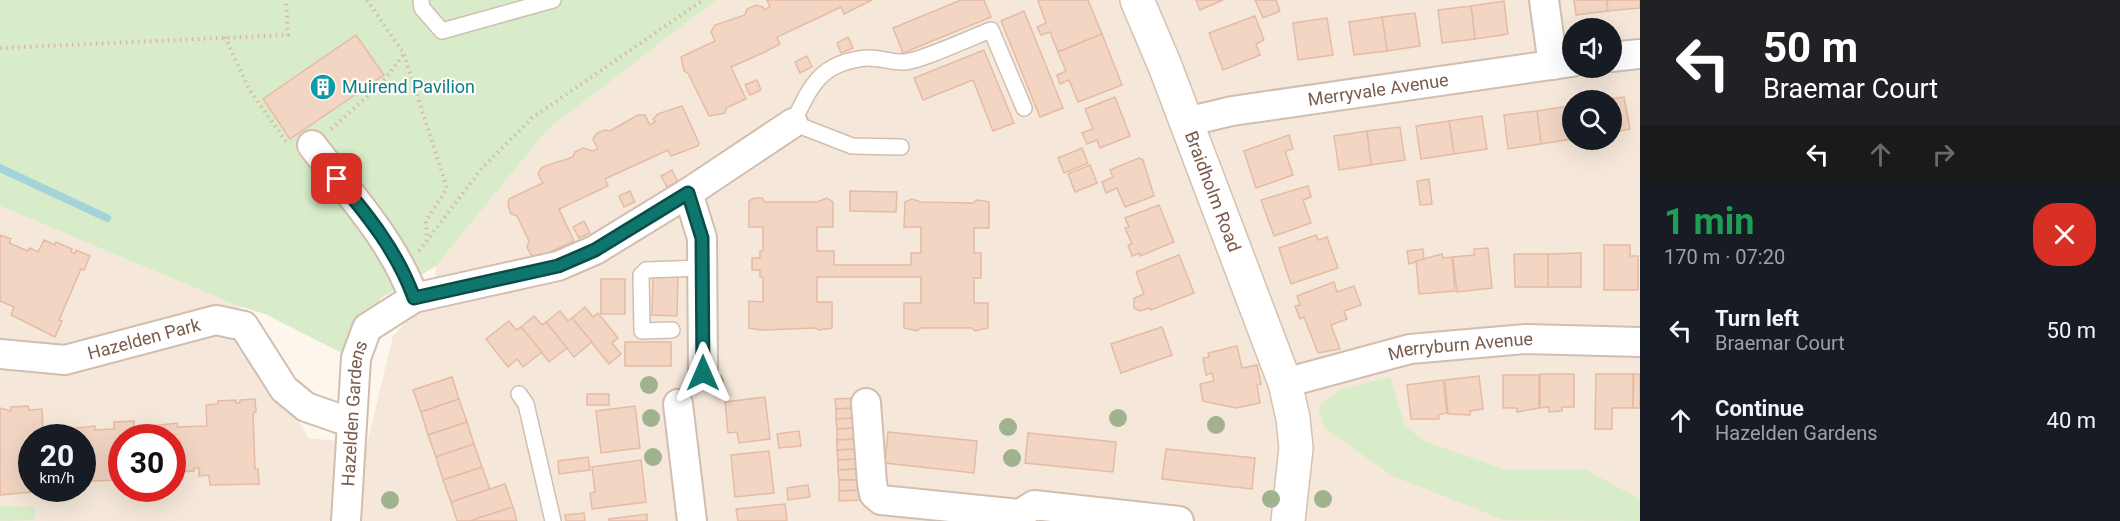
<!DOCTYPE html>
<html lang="en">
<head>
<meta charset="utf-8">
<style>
	body { margin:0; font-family:Roboto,sans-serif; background:#20242c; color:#f1f3f6; height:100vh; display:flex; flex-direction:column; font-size:22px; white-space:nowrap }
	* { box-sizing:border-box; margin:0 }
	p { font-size:20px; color:#9ea1a6 }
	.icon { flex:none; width:33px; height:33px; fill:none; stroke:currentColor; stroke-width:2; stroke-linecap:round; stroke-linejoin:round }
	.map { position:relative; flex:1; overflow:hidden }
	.drawer { display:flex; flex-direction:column; background:#171b24; width:480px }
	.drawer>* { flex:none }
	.hud { background:#202124; color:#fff; overflow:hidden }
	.fabs { position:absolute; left:1562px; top:18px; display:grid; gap:12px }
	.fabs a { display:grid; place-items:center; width:60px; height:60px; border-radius:50%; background:#171b24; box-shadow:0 6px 24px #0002; font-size:30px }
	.speed { position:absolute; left:18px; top:424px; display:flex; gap:12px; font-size:30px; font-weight:700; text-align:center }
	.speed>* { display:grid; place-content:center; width:78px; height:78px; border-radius:50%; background:#171b24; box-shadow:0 6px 24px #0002; line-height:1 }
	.speed small { font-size:15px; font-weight:400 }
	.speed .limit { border:9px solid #d22; background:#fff; color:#111 }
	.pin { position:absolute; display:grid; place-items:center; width:51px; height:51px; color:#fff; margin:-26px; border-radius:12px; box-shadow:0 3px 9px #0006 }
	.me { position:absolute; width:66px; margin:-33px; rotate:0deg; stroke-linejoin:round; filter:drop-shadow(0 0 4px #0008) }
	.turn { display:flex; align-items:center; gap:21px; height:126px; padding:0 24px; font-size:27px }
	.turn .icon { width:78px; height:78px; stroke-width:2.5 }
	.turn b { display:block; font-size:42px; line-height:51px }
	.lanes { display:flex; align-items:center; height:57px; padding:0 24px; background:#0003; justify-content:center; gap:30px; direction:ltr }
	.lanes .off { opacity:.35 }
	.round { display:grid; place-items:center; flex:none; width:63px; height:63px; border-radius:24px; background:#20242c }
	.summary { display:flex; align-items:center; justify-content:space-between; height:102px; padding:0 24px }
	h1 { font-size:36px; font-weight:700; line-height:45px; color:#1e9e55 }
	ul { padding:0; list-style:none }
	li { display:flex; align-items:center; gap:18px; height:90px; padding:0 24px }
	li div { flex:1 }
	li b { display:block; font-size:22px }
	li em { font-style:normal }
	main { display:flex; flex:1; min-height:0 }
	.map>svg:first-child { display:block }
</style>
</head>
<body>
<main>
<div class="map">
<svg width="1640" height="521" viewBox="0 0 1640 521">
	<rect width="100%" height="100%" fill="#fdf6ec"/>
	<!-- residential -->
	<path fill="#f5e8da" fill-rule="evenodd" d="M716,0H1640V521H0V206L238,306L308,438L367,444L393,336L434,292L436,266L547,130ZM1572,28H1611V68H1572ZM1572,100H1611V140H1572ZM32,438H82V489H32ZM122,438H172V489H122Z"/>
	<!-- green -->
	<g fill="#d8ecc9">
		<polygon points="0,0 716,0 547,130 436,266 381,298 346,355 265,314 238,306 0,206"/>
		<polygon points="1390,377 1405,426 1426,442 1507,470 1586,470 1640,499 1640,521 1504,520 1393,476 1324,428 1318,407 1341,389"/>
		<polygon points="0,506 34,507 36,520 0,521"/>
	</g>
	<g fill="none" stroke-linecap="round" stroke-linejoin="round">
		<!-- stream -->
		<polyline stroke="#a5d3da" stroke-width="8" points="0,168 107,218"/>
	</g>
	<!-- building -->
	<g fill="#f3d5c3" stroke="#e6bba3" stroke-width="1.5">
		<polygon points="767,0 872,0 844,14 841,7 820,17 777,37 780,44 765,52 731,67 746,99 726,108 725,113 709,116 688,73 684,71 681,57 715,41 711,32 715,25 745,15 747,9 756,5 763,7 764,10 770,7"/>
		<polygon points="961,0 984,0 991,17 903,53 893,28"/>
		<polygon points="1041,0 1088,0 1102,34 1058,52 1050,32 1041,35 1037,27 1046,23 1038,1"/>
		<polygon points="1196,0 1223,0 1200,10"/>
		<polygon points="1255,0 1276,0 1280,11 1263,18"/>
		<polygon points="1574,0 1607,0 1608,11 1576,15"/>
		<polygon points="1607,0 1640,0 1640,8 1608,11"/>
		<polygon points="1504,1 1508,34 1475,39 1471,6"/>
		<polygon points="1471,6 1475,39 1442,43 1438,10"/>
		<polygon points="1024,11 1063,108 1040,117 1001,21"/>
		<polygon points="1415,13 1420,46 1387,51 1382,17"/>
		<polygon points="1255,16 1264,40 1256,44 1260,55 1223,70 1209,33"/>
		<polygon points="1382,17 1387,51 1354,55 1349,22"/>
		<polygon points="1327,18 1333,55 1298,60 1293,23"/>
		<polygon points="1102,34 1122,85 1078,102 1069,80 1060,84 1057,75 1066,71 1058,52"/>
		<polygon points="356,35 384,75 290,139 263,99"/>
		<polygon points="848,37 853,48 841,53 837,43"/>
		<polygon points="984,50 1014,123 993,131 973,80 923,100 914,78"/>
		<polygon points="807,56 812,67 800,73 795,62"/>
		<polygon points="757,80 761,90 750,95 745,85"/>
		<polygon points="1115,97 1130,136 1100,148 1097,140 1087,144 1082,133 1093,129 1085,109"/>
		<polygon points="1624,97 1630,129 1611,133 1611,100 1603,100"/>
		<polygon points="682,106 699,143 698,146 671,156 668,150 605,179 608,186 559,209 574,241 537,258 531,255 527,247 529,241 517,216 511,214 508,206 509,199 543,183 538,174 542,167 573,157 575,152 583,148 592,151 598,149 593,139 597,133 605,130 610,131 638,115 645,115 650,125 655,122 653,119 658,114"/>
		<polygon points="1570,106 1572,139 1541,144 1537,111"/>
		<polygon points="1537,111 1541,144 1508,149 1504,115"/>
		<polygon points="1482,116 1487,149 1454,154 1449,121"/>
		<polygon points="1449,121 1454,154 1421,159 1416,126"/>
		<polygon points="1400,127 1405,160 1371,165 1367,131"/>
		<polygon points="1367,131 1371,165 1339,170 1334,136"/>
		<polygon points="1289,135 1293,149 1285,151 1293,175 1256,188 1244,151"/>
		<polygon points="1082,148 1088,163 1064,173 1058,158"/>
		<polygon points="1139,158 1143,160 1154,196 1125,207 1117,188 1106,193 1102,182 1113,177 1110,170"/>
		<polygon points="1090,165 1097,183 1075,192 1068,174"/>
		<polygon points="672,170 678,182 667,187 661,176"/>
		<polygon points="1429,179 1432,204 1420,205 1417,181"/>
		<polygon points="1308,186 1311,197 1303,200 1311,223 1274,236 1261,200"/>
		<polygon points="630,191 635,202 624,207 619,196"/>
		<polygon points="850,191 897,192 896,212 850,211"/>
		<polygon points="754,198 762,198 765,202 817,202 827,198 833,202 833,227 817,227 817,251 834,251 834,265 911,265 911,253 921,253 921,227 904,227 905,202 912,199 921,202 973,203 977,200 989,202 989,228 974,228 974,253 981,253 981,278 974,278 974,303 988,303 988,328 975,331 972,328 921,328 917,331 904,328 904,303 921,303 921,277 817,277 817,302 832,302 832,328 819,330 816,328 761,330 749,328 749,301 763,302 763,277 760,277 760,270 752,270 752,258 760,258 760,251 763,251 763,227 749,227 749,201"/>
		<polygon points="1159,205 1174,242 1140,256 1140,253 1132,256 1128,245 1132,244 1125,228 1129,227 1125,218"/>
		<polygon points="584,221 590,233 579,238 573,227"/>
		<polygon points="0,235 11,239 9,243 28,251 30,248 38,252 44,240 55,245 56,242 72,249 71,252 75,254 76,250 90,256 84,270 81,269 59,320 62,321 55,337 11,315 14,307 0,301"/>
		<polygon points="1316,235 1318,240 1327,237 1338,268 1291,284 1279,248"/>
		<polygon points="1604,245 1630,245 1630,256 1638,256 1638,290 1604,290"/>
		<polygon points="1488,248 1492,288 1457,292 1453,257 1474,255 1474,249"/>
		<polygon points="1423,249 1424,259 1409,264 1407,251"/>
		<polygon points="1581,253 1581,287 1548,287 1548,254"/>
		<polygon points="1442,254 1443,258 1452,257 1455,291 1419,294 1416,261"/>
		<polygon points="1514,254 1548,254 1548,287 1515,287"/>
		<polygon points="1179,255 1194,293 1151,310 1150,308 1140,311 1134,308 1134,298 1144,294 1136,272"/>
		<polygon points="653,277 678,277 677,316 652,315"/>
		<rect x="601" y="279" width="24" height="35"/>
		<polygon points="1334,282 1337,292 1354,286 1361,305 1344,311 1347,319 1331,325 1340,349 1318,353 1304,317 1300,319 1295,306 1300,305 1297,296"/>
		<polygon points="585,307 593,317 598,313 618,338 612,343 621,354 609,364 572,318"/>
		<polygon points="560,311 568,321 572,318 592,342 574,357 546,322"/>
		<polygon points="534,316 542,325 546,322 567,348 549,362 521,327"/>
		<polygon points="509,321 516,330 521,327 542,352 523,367 517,359 508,367 486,339"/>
		<polygon points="1162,327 1172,355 1121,373 1111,344"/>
		<rect x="625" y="342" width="46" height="24"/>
		<polygon points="1237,346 1242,368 1257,365 1261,384 1257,385 1260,403 1236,408 1203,401 1200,384 1214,381 1212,373 1206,375 1203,358 1209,357 1208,353"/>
		<polygon points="1540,374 1574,374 1574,407 1562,407 1562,411 1549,412 1549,407 1540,408"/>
		<polygon points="1596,374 1633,374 1633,408 1612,408 1612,429 1595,429"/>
		<polygon points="1634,374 1640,374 1640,408 1633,408"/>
		<polygon points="1503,375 1539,375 1539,408 1517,412 1517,408 1503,408"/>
		<polygon points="1479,376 1483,409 1470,411 1470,415 1448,414 1445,380"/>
		<polygon points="452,377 459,399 421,412 413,390"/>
		<polygon points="1443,380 1447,413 1438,415 1439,419 1411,419 1407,385"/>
		<rect x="587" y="394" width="22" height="11"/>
		<polygon points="765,397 770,439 739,443 737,432 728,433 725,402"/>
		<polygon points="855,398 856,408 836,409 835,399"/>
		<polygon points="255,399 256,412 253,413 255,469 258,469 259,484 210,485 209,475 199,476 199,468 194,468 194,471 178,472 178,469 172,469 172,438 122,438 122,480 90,481 89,473 82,473 82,438 32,438 32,489 44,491 0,495 0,408 11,411 11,407 28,406 29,410 42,409 43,432 95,426 95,430 114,429 114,422 134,421 134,428 177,423 177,427 207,426 206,405 218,404 218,401 236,400 236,403 240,403 240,400"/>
		<polygon points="459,399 467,422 428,435 421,412"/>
		<polygon points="635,406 640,448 601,453 596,411"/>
		<polygon points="856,408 856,418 836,419 836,409"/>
		<polygon points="856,418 857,428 837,429 836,419"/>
		<polygon points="467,422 474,444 436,457 428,435"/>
		<polygon points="857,428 857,439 837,440 837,429"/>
		<polygon points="799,431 801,446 779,448 777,434"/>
		<polygon points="888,432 977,441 974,473 885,463"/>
		<polygon points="1028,433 1116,442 1113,472 1025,463"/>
		<polygon points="857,439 857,449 837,450 837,440"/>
		<polygon points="474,444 482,467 443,480 436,457"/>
		<polygon points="857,449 858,459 838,460 837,450"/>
		<polygon points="1166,449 1255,458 1252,489 1162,479"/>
		<polygon points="769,451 774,493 735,497 731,455"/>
		<polygon points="588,457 590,470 559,474 558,461"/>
		<polygon points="858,459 858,469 838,470 838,460"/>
		<polygon points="641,460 646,502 592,509 590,493 595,492 592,467"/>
		<polygon points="482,467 490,489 451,502 443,480"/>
		<polygon points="858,469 859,480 839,480 838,470"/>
		<polygon points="839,480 859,480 859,490 839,491"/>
		<polygon points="505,484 513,507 470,521 457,521 451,502"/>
		<polygon points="808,485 810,497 788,500 787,488"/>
		<polygon points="859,490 860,500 839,501 839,491"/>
		<polygon points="785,504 787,521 738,521 736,509"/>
		<polygon points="513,507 517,521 470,521 497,512"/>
		<polygon points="584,513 585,521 566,521 565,515"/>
		<polygon points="647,514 647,521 609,521 609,519"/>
	</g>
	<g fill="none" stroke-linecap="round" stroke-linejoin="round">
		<defs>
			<g id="lane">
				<polyline points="421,0 422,8 442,31 553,0"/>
				<path d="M901,147L852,146L793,123C811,85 821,62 867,58C879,57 892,63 904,62C921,61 972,37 991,30L1024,108"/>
				<polyline points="672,330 642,331 641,275 646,270 702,268"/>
				<polyline points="519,394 526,404 553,521"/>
			</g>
			<g id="street">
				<polyline points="1544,0 1553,65"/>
				<polyline points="1611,57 1640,54"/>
				<path id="s1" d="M1186,122L1232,111L1572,62"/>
				<path d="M312,145C349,194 393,240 414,298"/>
				<polyline points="688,193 702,238 703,373"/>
				<path id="s2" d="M0,354L65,360L216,320L244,326L284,389L306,407L352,423"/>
				<path id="s3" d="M1285,383L1410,349L1526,339L1640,342"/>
				<polyline points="866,403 872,483 874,494 881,500 1020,514 1034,505 1179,521"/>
				<polyline points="678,404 692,521"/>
				<path id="s4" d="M346,521L356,358L367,328L414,298L558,266L595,250L688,193L793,123"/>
			</g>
			<g id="secondary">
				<path id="s5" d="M1137,0L1165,66L1285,383L1293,418L1296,448L1288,521"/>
			</g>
		</defs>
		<!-- lane casing -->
		<use href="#lane" stroke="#d1beb0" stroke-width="18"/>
		<!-- street casing -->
		<use href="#street" stroke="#d1beb0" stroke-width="32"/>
		<!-- secondary casing -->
		<use href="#secondary" stroke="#d6c0b0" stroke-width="36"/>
		<!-- path -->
		<g stroke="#d9b8a5" stroke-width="4" stroke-dasharray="1.5 4.5" stroke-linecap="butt">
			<polyline points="367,0 404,54 447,188 426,221 427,239"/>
			<polyline points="225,37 249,89 287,143"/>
			<polyline points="0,48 288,35 286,0"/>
			<polyline points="331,129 381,84 404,54"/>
			<polyline points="419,251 483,167 532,118 703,0"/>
		</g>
		<!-- lane -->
		<use href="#lane" stroke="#fff" stroke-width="15"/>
		<!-- street -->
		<use href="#street" stroke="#fff" stroke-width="28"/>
		<!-- secondary -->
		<use href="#secondary" stroke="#fff" stroke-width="33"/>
	</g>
	<!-- trees -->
	<g fill="#a0b28e">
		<circle cx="715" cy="382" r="9"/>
		<circle cx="649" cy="385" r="9"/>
		<circle cx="651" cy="418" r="9"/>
		<circle cx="1118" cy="418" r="9"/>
		<circle cx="1216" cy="425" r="9"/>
		<circle cx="1008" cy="427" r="9"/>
		<circle cx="653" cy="457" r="9"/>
		<circle cx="1012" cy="458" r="9"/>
		<circle cx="1271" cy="499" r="9"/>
		<circle cx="1323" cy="499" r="9"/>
		<circle cx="390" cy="500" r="9"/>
	</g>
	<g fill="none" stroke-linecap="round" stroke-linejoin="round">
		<defs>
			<path id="route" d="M337,179C368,215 398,253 414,298L558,266L595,250L688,193L702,238L703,373"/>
		</defs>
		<!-- route casing -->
		<use href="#route" stroke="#0a4d48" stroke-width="15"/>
		<!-- route -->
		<use href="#route" stroke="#0f766e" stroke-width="10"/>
	</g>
	<!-- icons -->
	<defs>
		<symbol id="building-disc" viewBox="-11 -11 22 22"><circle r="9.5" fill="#0f9aa8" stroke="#fffaf3"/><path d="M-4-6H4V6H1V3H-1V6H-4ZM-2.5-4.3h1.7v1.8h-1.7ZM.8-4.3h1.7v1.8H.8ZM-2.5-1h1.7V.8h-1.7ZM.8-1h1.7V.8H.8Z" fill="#fff"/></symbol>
	</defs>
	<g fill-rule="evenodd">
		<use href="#building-disc" x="308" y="72" width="30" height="30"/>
	</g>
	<g text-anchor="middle" stroke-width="4.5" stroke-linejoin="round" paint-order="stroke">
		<!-- culture labels -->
		<g font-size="18" fill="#0d838f" stroke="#fffaf3" text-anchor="start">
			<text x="342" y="93">Muirend Pavilion</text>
		</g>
		<!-- street labels -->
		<g font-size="18" fill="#7a5c4d" stroke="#fffaf3">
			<text dy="6" stroke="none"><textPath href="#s1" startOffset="195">Merryvale Avenue</textPath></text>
			<text dy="6" stroke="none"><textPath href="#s5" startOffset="206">Braidholm Road</textPath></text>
			<text dy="6" stroke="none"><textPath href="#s2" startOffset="147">Hazelden Park</textPath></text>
			<text dy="6" stroke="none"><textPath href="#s3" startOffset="180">Merryburn Avenue</textPath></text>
			<text dy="6" stroke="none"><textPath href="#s4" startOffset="108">Hazelden Gardens</textPath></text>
		</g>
	</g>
</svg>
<div class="fabs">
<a><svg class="icon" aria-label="sound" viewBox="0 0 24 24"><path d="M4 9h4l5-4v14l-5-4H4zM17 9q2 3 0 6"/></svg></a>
<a><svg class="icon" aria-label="search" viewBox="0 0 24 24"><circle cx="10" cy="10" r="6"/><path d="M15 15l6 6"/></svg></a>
</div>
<div class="speed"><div>20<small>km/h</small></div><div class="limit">30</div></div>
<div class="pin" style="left:337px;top:179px;background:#d93025"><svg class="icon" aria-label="arrive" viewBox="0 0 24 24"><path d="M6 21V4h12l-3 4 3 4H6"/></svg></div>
<svg class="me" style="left:703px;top:373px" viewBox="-20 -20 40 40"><path d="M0-17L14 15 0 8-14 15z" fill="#0f766e" stroke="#fff" stroke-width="4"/></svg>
</div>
<section class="drawer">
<div class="hud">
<div class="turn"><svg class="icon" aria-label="left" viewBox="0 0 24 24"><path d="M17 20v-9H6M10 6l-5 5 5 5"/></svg><div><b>50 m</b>Braemar Court</div></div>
<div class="lanes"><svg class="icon" aria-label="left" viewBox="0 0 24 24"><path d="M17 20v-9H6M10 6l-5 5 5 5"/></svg><svg class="icon off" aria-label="ahead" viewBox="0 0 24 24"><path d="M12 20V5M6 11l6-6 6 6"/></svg><svg class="icon off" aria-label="right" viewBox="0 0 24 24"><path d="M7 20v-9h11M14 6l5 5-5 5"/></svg></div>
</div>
<div class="summary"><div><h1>1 min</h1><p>170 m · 07:20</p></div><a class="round" style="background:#d93025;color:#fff"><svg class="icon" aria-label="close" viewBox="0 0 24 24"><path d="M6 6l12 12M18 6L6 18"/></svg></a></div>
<ul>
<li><svg class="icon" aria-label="left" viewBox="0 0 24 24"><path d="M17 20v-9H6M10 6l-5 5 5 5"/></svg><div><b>Turn left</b><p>Braemar Court</p></div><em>50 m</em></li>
<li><svg class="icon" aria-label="ahead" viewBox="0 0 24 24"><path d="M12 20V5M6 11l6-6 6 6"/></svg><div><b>Continue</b><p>Hazelden Gardens</p></div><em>40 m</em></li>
</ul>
</section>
</main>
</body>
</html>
